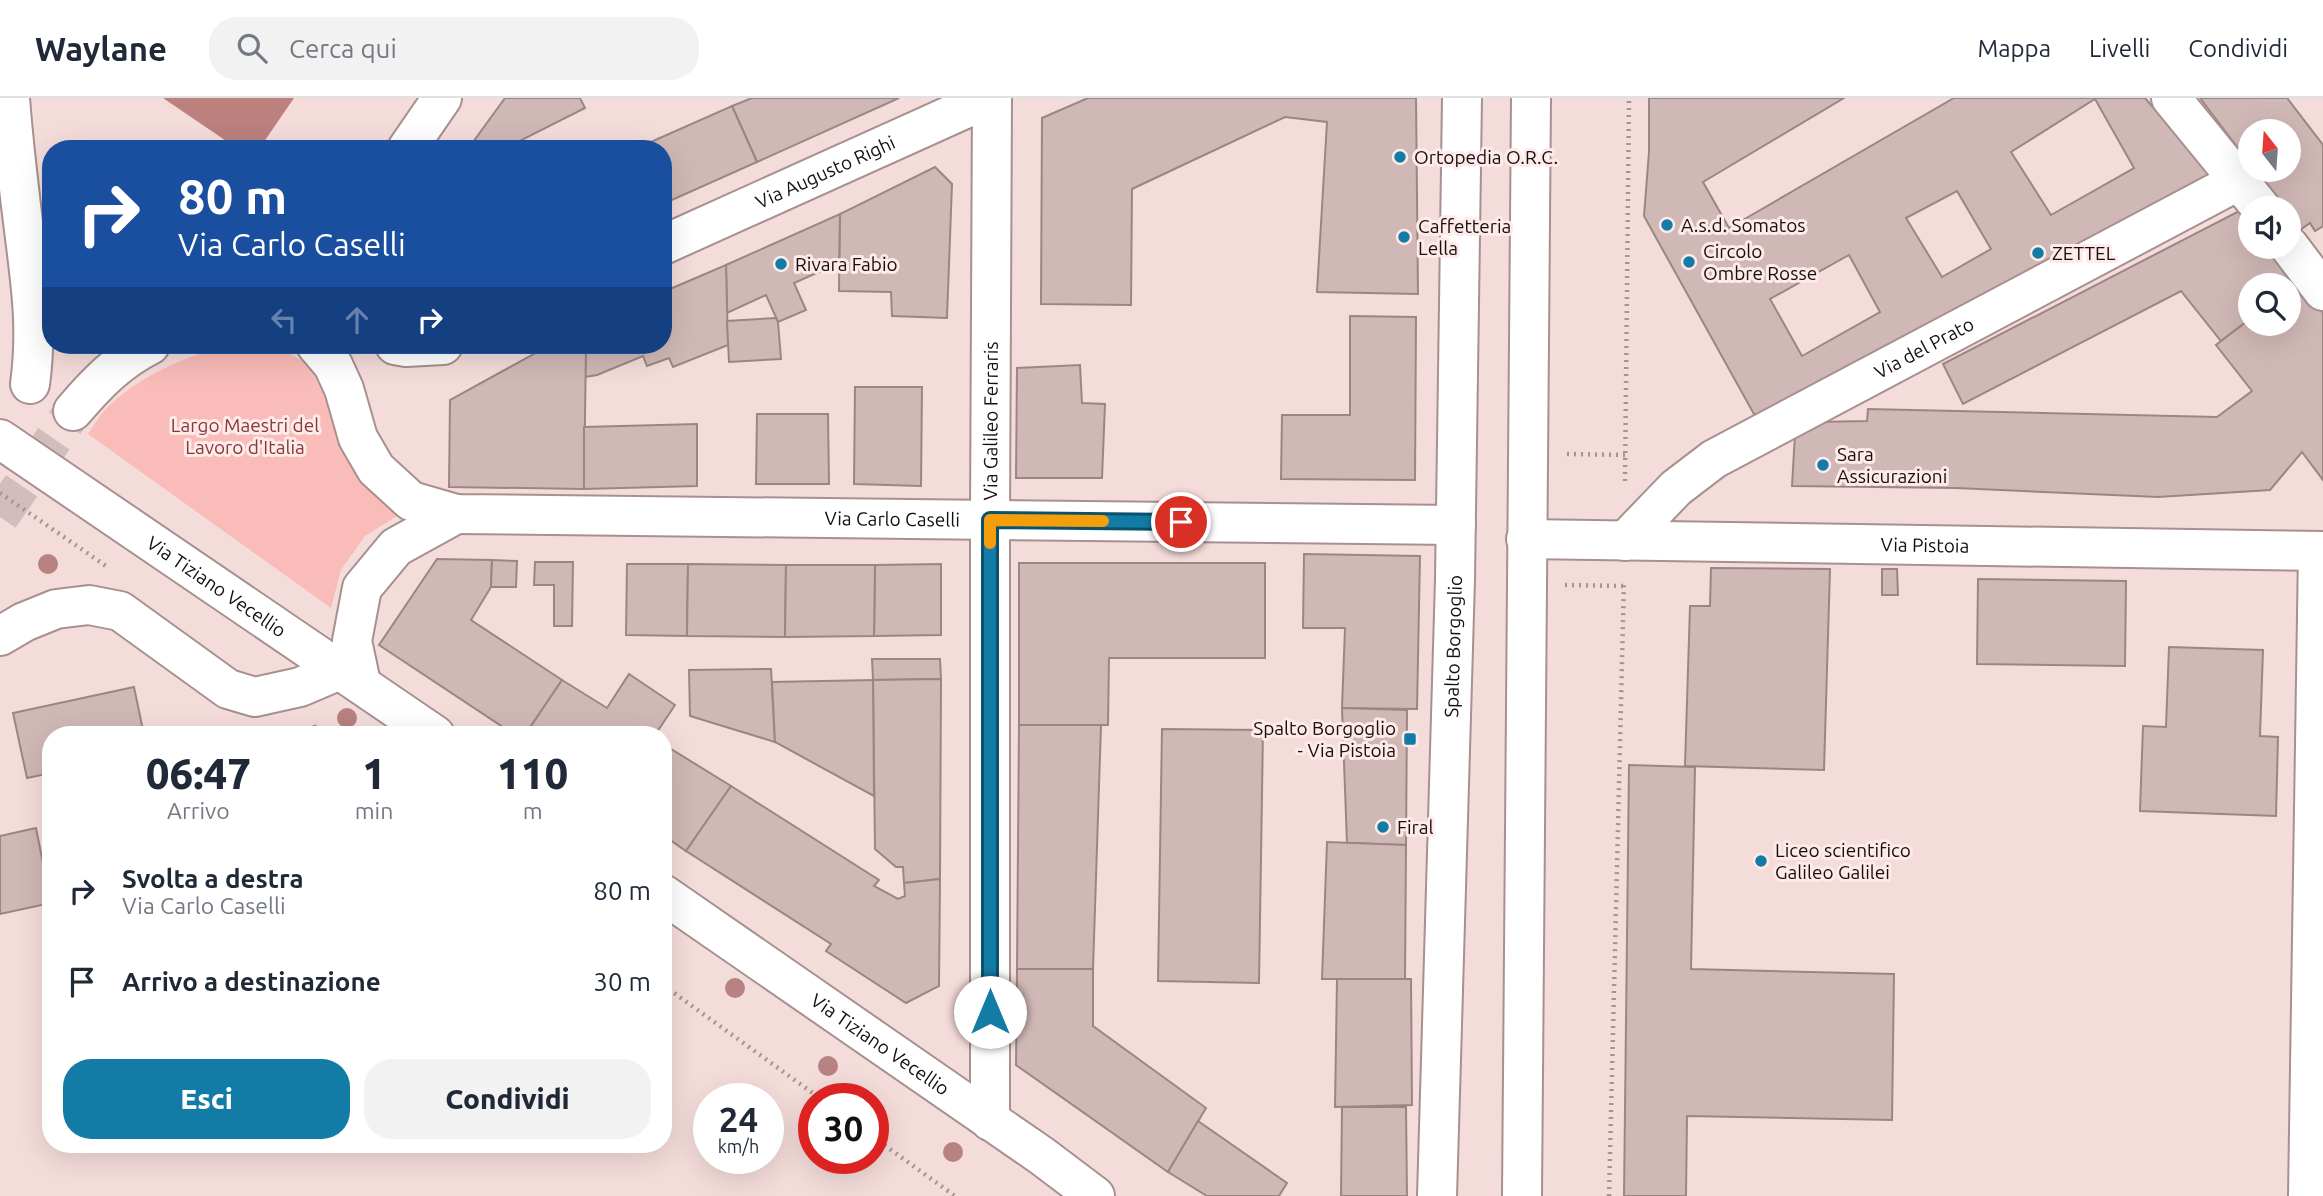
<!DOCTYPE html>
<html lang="it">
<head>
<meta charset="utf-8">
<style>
	body { margin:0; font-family:Ubuntu,sans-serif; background:#f2f2f3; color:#1f2937; height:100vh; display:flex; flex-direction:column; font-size:26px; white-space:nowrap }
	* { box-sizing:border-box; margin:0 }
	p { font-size:23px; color:#747a83 }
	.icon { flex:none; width:38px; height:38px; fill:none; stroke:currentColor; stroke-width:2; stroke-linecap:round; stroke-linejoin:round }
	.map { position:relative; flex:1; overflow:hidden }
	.panel { position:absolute; left:42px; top:628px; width:630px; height:427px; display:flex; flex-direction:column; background:#fff; border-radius:28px; box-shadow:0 7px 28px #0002 }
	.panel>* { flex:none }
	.hud { position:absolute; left:42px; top:42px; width:630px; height:214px; border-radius:28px; box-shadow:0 7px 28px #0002; background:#1a4fa0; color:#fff; overflow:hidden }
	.needle { width:46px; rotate:343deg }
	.fabs { position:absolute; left:2238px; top:21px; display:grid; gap:14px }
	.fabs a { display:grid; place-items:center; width:63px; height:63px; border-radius:50%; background:#fff; box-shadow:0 7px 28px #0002; font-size:35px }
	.speed { position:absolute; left:693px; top:985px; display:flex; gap:14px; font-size:35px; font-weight:700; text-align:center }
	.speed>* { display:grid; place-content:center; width:91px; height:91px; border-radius:50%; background:#fff; box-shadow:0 7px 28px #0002; line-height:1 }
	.speed small { font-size:18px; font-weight:400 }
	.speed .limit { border:10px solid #d22; background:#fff; color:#111 }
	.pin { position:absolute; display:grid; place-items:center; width:60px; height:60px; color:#fff; margin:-30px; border:4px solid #fff; border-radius:50%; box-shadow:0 2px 7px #0007 }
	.me { position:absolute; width:77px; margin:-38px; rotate:0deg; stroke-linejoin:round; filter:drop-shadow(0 0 5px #0008) }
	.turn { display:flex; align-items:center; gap:24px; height:147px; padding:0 21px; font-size:32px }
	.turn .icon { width:91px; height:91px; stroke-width:2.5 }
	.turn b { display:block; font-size:49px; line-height:60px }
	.lanes { display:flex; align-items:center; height:66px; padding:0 21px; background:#0003; justify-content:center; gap:35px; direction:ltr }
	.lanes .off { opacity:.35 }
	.eta { display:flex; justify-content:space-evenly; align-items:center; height:119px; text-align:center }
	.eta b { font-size:42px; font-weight:800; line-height:49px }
	.cta { display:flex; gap:14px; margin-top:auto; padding:14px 21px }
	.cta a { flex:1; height:80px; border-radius:28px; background:#137ca6; color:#fff; font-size:28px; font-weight:800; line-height:80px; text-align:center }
	.cta a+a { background:#f2f2f3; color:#1f2937 }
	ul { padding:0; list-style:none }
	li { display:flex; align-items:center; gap:21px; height:91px; padding:0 21px }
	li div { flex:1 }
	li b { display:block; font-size:26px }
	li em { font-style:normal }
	header { display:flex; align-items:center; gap:42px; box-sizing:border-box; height:98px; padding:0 35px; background:#fff; border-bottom:2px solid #e0e1e3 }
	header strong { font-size:33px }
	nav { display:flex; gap:38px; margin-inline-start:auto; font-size:24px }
	.search { width:490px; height:63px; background:#f2f2f3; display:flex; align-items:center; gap:18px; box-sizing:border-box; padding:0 24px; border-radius:28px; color:#747a83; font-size:26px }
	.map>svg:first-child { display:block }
</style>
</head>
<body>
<header>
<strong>Waylane</strong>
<div class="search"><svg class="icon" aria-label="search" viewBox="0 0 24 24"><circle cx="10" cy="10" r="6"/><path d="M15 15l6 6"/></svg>Cerca qui</div>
<nav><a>Mappa</a><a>Livelli</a><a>Condividi</a></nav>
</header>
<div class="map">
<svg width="2323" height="1098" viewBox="0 0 2323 1098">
	<rect width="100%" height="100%" fill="#f4dcda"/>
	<!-- green -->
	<path fill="#fabcb8" d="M235,247H275L309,267L330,309L400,416L365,438L341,472L331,510L88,336C93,328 98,320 104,313C134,280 192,254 235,247Z"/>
	<!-- water -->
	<polygon fill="#bc807d" points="163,0 294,0 259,51 238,51"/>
	<!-- building -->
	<g fill="#d0b8b6" stroke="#9c8684" stroke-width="2" fill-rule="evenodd">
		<polygon points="505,0 580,0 585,10 504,51 468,51"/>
		<polygon points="752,0 899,0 757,64 732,8"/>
		<polygon points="1088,0 1416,0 1418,196 1317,194 1327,24 1285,19 1132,91 1131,207 1041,206 1042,20"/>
		<path d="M1649,0H1844L1703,84L1729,130L1954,0H2145L2214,80L1755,318L1644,118L1649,54ZM2095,1L2134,70L2051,117L2011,54ZM1957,93L1991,151L1942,179L1906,120ZM1849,157L1880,214L1802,258L1770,201Z"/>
		<polygon points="2200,0 2287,0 2323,47 2323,128 2315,133 2310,125 2300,132 2289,117 2289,110 2284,110 2255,72 2289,72 2289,33 2250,33 2250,66"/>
		<polygon points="732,8 757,64 663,106 663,51 635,51"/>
		<polygon points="935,69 952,86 947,220 892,218 891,194 839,193 840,116"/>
		<polygon points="2243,111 2250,122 2250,149 2271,149 2299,184 2289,192 2289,187 2250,187 2250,221 2221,243 2181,193 1963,306 1943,266"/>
		<polygon points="840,116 839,165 794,185 806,212 778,224 766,197 727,215 726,167"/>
		<polygon points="726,167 728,247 673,269 669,260 647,268 643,258 597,277 585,279 586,247 663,247 663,194"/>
		<polygon points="2299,184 2323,215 2323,382 2302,354 2270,392 2158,399 1956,390 1792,388 1795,336 1814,324 1867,323 1868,311 2217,319 2252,293 2216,247 2250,221 2250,226 2289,226 2289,192"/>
		<polygon points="1350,218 1416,219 1415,382 1281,381 1282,317 1350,317"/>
		<polygon points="776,220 778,224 781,261 729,264 727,223"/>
		<polygon points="550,247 586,247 584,391 449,389 450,302"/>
		<polygon points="1080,267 1082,305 1105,306 1102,380 1016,380 1017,270"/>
		<polygon points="855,289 922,289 921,388 854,386"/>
		<polygon points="757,316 828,316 829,386 756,386"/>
		<polygon points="697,326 697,388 584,391 584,329"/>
		<polygon points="1304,456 1420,458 1417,611 1342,610 1345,530 1303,530"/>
		<polygon points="437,461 492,462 491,489 471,522 562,582 525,637 515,637 379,547"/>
		<polygon points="492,462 517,463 516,489 491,489"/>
		<polygon points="535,464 573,464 572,528 554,528 554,487 534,487"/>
		<polygon points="1019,465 1265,465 1265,560 1109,560 1108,627 1019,627"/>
		<polygon points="627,466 688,466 687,538 626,537"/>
		<polygon points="688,466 786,467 785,539 687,538"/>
		<polygon points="941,466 941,537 874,538 875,467"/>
		<polygon points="786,467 875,467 874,538 785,539"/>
		<polygon points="1711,470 1830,471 1824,672 1685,668 1690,508 1710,508"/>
		<polygon points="1882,471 1897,471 1898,497 1882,497"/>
		<polygon points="1978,481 2126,483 2125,568 1977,566"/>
		<polygon points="2169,549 2263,552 2260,638 2278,639 2276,718 2140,713 2143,628 2166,629"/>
		<polygon points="872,561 940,561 941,581 873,582"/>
		<polygon points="771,571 775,644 690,618 689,572"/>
		<polygon points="629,576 675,607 655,637 525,637 562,582 607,610"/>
		<polygon points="941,581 940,781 904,785 903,769 896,769 875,751 873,582"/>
		<polygon points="873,582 874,698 775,644 772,584"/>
		<polygon points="134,589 144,637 51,637 51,675 27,680 13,615"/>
		<polygon points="1342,610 1407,612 1406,747 1347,745"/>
		<polygon points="1019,627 1101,627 1093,871 1017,871"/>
		<polygon points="1162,631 1263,632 1259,885 1158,883"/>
		<polygon points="663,646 731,688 686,753 663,737"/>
		<polygon points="1629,667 1695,669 1691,871 1894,876 1892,1022 1687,1018 1686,1098 1624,1098"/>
		<polygon points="731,688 879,782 874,788 898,801 905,798 904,785 940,781 939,888 906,905 826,853 831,846 686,753"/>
		<polygon points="36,730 51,805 0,816 0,738"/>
		<polygon points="1327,744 1406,747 1405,881 1322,881"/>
		<polygon points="1017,871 1093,871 1093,928 1206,1010 1168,1074 1016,967"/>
		<polygon points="1337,881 1411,881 1412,1007 1335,1009"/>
		<polygon points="1342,1009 1406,1009 1407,1098 1341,1098"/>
		<polygon points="1198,1023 1287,1085 1279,1098 1207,1098 1168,1074"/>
	</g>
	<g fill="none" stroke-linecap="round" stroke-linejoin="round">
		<!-- street-tunnel -->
		<polyline stroke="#d3bdbc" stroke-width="38" stroke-dasharray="38 19" stroke-linecap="butt" points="0,419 73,313"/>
		<defs>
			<g id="street">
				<path d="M10,0C13,41 18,83 23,124C30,181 38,228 30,286"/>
				<polyline points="2171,0 2261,110"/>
				<polyline points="407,51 442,0"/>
				<path id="s1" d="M663,147L989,0"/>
				<polyline points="2289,148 2323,193"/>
				<path id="s2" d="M316,247L333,267L344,291L358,340L376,371L411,403L456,416L1456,427"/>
				<polyline points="395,247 406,249 443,247"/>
				<path d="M73,313C96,286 118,263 150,247"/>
				<path id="s3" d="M1526,441L2323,453"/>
				<path id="s4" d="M1625,443L1676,390L1714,361L2240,82"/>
				<polyline points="0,538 24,524 56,511 89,507 120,513 228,591 255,599 300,589 340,572"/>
				<polyline points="361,585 352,543 362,490 396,449 456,416"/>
				<path id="s5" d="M990,1023V422L992,0"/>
				<polyline points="2308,1098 2318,453"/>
			</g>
			<g id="secondary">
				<path id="s6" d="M0,341L435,637"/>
				<path id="s7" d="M663,796L1042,1058L1095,1098"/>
				<path id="s8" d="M1437,1098L1455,481L1462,0"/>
				<polyline points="1522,1098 1531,0"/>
			</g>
		</defs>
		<!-- street casing -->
		<use href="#street" stroke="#a7908f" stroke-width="42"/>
		<!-- secondary casing -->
		<use href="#secondary" stroke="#a7908f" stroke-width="42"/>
		<!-- path -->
		<g stroke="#a69392" stroke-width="4.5" stroke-dasharray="2 5" stroke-linecap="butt">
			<polyline points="1567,356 1625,357"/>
			<polyline points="1625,383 1629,0"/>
			<polyline points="0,395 106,468"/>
			<polyline points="1565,487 1623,488"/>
			<polyline points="314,627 318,637"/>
			<polyline points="663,887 821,1001"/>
			<polyline points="873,1039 955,1098"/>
			<polyline points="1609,1098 1624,483"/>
		</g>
		<!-- street -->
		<use href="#street" stroke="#fff" stroke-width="38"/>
		<!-- secondary -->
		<use href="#secondary" stroke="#fff" stroke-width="38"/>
	</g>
	<!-- trees -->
	<g fill="#b78281">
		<circle cx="48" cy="466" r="10"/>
		<circle cx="347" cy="620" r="10"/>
		<circle cx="735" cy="890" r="10"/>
		<circle cx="828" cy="968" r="10"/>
		<circle cx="953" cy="1054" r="10"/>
	</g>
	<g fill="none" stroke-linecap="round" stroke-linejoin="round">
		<defs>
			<polyline id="route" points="990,914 990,422 1181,424"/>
		</defs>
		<!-- route casing -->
		<use href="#route" stroke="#0c516c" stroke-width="18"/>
		<!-- route -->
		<use href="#route" stroke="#137ca6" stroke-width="12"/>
		<!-- slow -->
		<polyline stroke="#f59e0b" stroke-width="12" points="990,445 990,422 1103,423"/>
	</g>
	<!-- markers -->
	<g fill="#137ca6" stroke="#feeae9" stroke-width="2.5">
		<circle cx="1400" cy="59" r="7"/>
		<circle cx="1667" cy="127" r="7"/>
		<circle cx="1404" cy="139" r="7"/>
		<circle cx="2038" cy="155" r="7"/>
		<circle cx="1689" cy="164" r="7"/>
		<circle cx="781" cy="166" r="7"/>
		<circle cx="1823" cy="367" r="7"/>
		<rect x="1403" y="634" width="14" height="14" rx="3.5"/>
		<circle cx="1383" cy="729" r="7"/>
		<circle cx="1761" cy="763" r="7"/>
	</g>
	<g text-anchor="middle" stroke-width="6" stroke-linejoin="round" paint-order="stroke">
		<!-- poi labels -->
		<g font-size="19" fill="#170f0f" stroke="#feeae9" text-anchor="start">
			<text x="1414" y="66">Ortopedia O.R.C.</text>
			<text x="1681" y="134">A.s.d. Somatos</text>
			<text x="1418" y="135">Caffetteria<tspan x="1418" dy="22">Lella</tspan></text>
			<text x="1703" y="160">Circolo<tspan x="1703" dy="22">Ombre Rosse</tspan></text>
			<text x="2052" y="162">ZETTEL</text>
			<text x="795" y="173">Rivara Fabio</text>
			<text x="1837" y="363">Sara<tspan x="1837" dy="22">Assicurazioni</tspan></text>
			<text x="1396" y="637" text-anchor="end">Spalto Borgoglio<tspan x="1396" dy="22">- Via Pistoia</tspan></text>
			<text x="1397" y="736">Firal</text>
			<text x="1775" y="759">Liceo scientifico<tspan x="1775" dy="22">Galileo Galilei</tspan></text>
		</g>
		<!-- street labels -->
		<g font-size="19" fill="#170f0f" stroke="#feeae9">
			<text dy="7" stroke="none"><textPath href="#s1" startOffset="178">Via Augusto Righi</textPath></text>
			<text dy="7" stroke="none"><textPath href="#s4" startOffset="359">Via del Prato</textPath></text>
			<text dy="7" stroke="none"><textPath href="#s5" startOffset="700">Via Galileo Ferraris</textPath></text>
			<text dy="7" stroke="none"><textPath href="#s2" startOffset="670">Via Carlo Caselli</textPath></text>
			<text dy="7" stroke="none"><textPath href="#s3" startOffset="399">Via Pistoia</textPath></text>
			<text dy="7" stroke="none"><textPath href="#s6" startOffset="262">Via Tiziano Vecellio</textPath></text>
			<text dy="7" stroke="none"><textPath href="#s8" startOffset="550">Spalto Borgoglio</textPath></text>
			<text dy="7" stroke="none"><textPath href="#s7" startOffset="264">Via Tiziano Vecellio</textPath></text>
		</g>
		<!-- park labels -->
		<g font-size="19" fill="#853939" stroke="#feeae9">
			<text x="245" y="334">Largo Maestri del<tspan x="245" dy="22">Lavoro d'Italia</tspan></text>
		</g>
	</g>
</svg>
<div class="fabs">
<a><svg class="needle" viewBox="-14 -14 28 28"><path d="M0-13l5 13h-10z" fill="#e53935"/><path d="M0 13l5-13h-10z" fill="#747a83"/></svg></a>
<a><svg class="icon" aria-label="sound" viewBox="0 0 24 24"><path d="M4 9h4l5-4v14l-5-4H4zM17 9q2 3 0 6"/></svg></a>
<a><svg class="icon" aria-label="search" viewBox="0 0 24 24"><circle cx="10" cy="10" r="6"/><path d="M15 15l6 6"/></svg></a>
</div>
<div class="speed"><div>24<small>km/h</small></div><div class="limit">30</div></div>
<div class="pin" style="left:1181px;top:424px;background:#d93025"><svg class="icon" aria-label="arrive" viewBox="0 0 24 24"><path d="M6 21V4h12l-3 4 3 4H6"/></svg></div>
<svg class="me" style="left:990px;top:914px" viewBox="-20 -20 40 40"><circle r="19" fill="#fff"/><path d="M0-13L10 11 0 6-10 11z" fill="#137ca6"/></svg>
<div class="hud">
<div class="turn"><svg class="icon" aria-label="right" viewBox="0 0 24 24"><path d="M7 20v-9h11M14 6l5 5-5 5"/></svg><div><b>80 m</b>Via Carlo Caselli</div></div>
<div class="lanes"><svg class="icon off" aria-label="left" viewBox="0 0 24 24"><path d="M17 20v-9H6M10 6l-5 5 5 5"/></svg><svg class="icon off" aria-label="ahead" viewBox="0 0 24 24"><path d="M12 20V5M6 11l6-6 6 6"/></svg><svg class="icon" aria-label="right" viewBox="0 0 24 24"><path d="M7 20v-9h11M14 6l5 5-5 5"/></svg></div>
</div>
<section class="panel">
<div class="eta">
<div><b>06:47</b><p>Arrivo</p></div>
<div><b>1</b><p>min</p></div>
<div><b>110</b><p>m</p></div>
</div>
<ul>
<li><svg class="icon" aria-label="right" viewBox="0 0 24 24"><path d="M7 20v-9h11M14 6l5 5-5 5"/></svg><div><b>Svolta a destra</b><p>Via Carlo Caselli</p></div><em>80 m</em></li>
<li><svg class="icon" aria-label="arrive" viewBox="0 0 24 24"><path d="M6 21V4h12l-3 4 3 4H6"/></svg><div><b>Arrivo a destinazione</b></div><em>30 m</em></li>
</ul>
<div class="cta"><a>Esci</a><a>Condividi</a></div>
</section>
</div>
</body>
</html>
